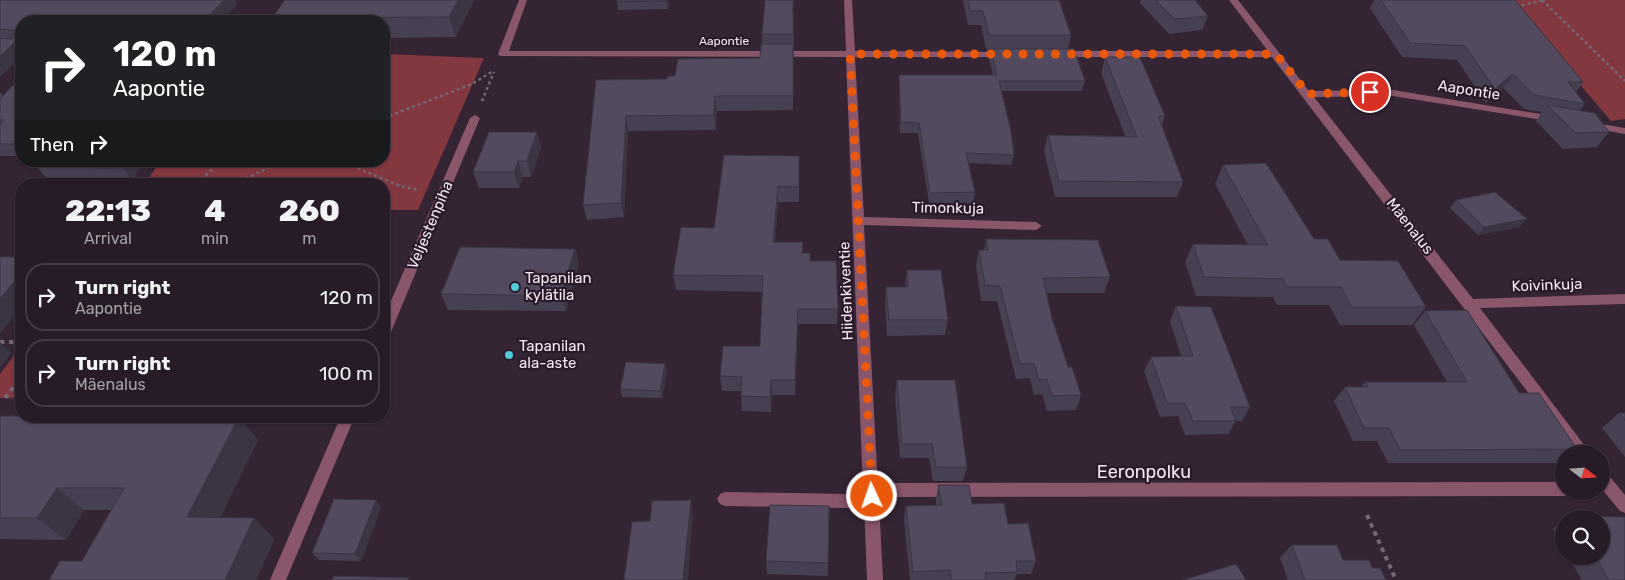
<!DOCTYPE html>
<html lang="en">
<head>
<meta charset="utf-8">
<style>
	body { margin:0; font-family:Rubik,sans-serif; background:#2f242f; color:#f1f3f6; height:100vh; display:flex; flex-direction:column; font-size:19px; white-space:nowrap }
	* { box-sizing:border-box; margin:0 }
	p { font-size:16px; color:#a4a1a7 }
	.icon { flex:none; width:28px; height:28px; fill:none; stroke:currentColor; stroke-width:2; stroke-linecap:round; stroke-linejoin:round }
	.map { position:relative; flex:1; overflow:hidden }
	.drawer { position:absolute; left:15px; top:178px; width:375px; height:245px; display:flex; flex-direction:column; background:#271b27; border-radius:20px; box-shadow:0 1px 4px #0004,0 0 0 1px #433944 }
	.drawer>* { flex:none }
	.guide { position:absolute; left:15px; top:15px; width:375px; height:152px; border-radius:20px; box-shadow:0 1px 4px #0004,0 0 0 1px #433944; background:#202124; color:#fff; overflow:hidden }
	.needle { width:32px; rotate:107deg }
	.tools { position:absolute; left:1555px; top:445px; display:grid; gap:10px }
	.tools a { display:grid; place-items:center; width:55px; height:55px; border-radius:50%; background:#271b27; box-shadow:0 1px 4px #0004,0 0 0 1px #433944; font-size:25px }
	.pin { position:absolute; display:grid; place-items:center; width:42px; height:42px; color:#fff; margin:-21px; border:2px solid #fff; border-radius:50%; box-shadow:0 1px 5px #0007 }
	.me { position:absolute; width:55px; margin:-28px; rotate:357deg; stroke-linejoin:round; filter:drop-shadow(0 0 4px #0008) }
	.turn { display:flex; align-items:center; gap:18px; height:105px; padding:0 15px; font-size:22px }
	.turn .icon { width:65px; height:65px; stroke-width:2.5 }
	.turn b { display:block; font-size:35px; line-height:42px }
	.then { display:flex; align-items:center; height:48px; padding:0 15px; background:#0003; gap:10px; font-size:19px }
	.eta { display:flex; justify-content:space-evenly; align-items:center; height:85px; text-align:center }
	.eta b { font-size:30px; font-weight:800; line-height:35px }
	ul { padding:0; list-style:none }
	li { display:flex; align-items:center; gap:15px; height:68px; margin:0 10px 8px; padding:0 5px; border:2px solid #433944; border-radius:20px }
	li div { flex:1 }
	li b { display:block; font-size:19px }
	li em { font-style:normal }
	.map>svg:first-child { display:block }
</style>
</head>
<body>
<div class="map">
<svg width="1625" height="580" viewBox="0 0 1625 580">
	<rect width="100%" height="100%" fill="#342434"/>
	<!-- forest -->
	<g fill="#83373f">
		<polygon points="1508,0 1625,0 1625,119 1611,121"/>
		<polygon points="384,54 484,58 418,210 384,210 384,184 144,184 161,161 384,161"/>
		<polygon points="21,346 21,398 0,398 0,374"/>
	</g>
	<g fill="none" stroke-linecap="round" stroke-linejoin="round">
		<!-- path-far1 -->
		<g stroke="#756775" stroke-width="2.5" stroke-dasharray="3 3" stroke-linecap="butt">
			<polyline points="1542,0 1625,81"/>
			<polyline points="1516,7 1543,0"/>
			<polyline points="482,101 494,72"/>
			<polyline points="384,118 472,84 493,71"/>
			<polyline points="341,161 400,186 419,190"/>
			<polyline points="197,184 220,161"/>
			<polyline points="235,184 282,161"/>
		</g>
		<!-- path -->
		<g stroke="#756775" stroke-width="4" stroke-dasharray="4.5 4.5" stroke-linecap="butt">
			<polyline points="0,342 21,342"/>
			<polyline points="5,398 21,377"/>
			<polyline points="1367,515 1396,580"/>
		</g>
		<!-- minor -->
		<g fill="#89566c" fill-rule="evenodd">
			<polygon points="519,0 527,0 509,51 846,51 844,0 852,0 855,51 1009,52 1011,54 1006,57 855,57 864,217 1036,222 1042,226 1036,230 864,225 878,487 895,483 1564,482 1564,491 1570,491 1569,494 1564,496 895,497 879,500 883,580 867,580 864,504 847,508 725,506 720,504 717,499 720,494 725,492 847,494 863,490 846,57 500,56 498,54"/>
			<polygon points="1229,0 1238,0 1309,91 1393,90 1559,117 1559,121 1555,122 1393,96 1314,97 1473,299 1625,294 1625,304 1480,308 1591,454 1575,454 1272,57 1058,57 1053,54 1058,51 1268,51"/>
			<polygon points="475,115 480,118 391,332 389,336 384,337 384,317 470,118"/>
			<polygon points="1590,122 1625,128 1625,134 1586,127 1585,125"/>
			<polygon points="341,416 355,416 286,580 270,580"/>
			<polygon points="1601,471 1606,472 1625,495 1625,513 1620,511 1601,488"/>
		</g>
	</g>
	<!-- wall -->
	<g fill="#474053">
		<polygon points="0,0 236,1 237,4 221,21 21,21 21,57 0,77"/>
		<polygon points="285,0 474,0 456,37 384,38 384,21 273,21 272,18"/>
		<polygon points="617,0 669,0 668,9 618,10"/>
		<polygon points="963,0 1059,0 1071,35 1068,49 1085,81 1082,91 1001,91 1014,155 1011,165 969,163 975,192 973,203 929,203 918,133 900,133 899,85 899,75 993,75 989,59 990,49 986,49 981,25 968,25"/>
		<polygon points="1141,0 1195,0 1208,16 1202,30 1169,34 1140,3"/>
		<polygon points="1374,0 1515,0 1583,82 1576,92 1585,104 1579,111 1609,132 1597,147 1563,149 1536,121 1542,112 1524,109 1503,88 1486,103 1457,60 1402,57 1370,8"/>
		<polygon points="794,13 793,110 717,111 716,130 628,131 624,217 587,220 583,205 596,80 667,79 675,76 760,58 762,44 762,34"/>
		<polygon points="1105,57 1165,116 1162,125 1183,182 1177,197 1055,197 1044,151 1048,135 1125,136 1101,73"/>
		<polygon points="21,86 21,156 0,156 0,92 3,96"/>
		<polygon points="537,132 541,147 531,177 523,177 519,188 479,188 473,172"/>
		<polygon points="799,156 799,202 778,202 775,242 803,242 803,253 810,261 838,309 837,324 798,324 795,395 772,395 771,412 742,411 741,396 741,391 722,391 720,376 760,346 762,292 676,290 673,275 714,228"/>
		<polygon points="146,161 132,180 47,179 37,167"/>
		<polygon points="1223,165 1340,260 1426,307 1412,325 1340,325 1329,305 1277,305 1273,297 1196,296 1185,262 1193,244 1248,245 1215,184"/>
		<polygon points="1456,200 1520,227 1478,235 1450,208"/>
		<polygon points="986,239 1110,277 1104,293 1047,293 1052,318 1068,367 1081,395 1076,410 1047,411 1042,394 1034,395 1030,378 1016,379 997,301 981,301 976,265 979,250 984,250"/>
		<polygon points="575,249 579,264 566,311 448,310 441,294"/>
		<polygon points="907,270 948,320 945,335 887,336 885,302 886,287 905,287"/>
		<polygon points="1176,306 1250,407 1242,421 1236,421 1228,434 1185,435 1178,416 1160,417 1144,371 1151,357 1181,356 1170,321"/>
		<polygon points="1425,311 1519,393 1577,449 1572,454 1564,454 1564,460 1561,463 1388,463 1377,441 1353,441 1334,401 1345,387 1361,387 1365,382 1447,382 1414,325"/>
		<polygon points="665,364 667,372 662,398 622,397 620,389"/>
		<polygon points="897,380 967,467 963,481 933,481 929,458 900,458 895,395"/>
		<polygon points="1619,413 1625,413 1625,457 1602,428"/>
		<polygon points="0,416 239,417 258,440 220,518 254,518 274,539 256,580 49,580 82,561 111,510 84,510 66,540 0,539"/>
		<polygon points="938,485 1008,524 1036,561 1031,574 1017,574 1014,580 910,580 904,519 906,506 936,505 936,499"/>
		<polygon points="376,500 381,508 361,561 319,560 312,553"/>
		<polygon points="829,506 828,576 767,574 766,561"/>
		<polygon points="1571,516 1625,517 1625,580 1582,580 1568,556 1601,556 1601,519 1567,519"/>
		<polygon points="1564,521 1564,548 1553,529"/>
		<polygon points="1292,545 1372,568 1386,580 1288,580 1280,558"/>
	</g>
	<!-- shaded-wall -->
	<g fill="#3a3443">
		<polygon points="224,0 237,0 236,1 237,4 221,21 204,21"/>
		<polygon points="458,0 474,0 456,37 449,17"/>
		<polygon points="667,0 669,0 668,9 666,1"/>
		<polygon points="21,37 21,57 0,77 0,56"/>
		<polygon points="1513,74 1503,88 1486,103 1495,89"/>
		<polygon points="715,96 717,111 716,130 714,115"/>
		<polygon points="626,116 628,131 624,217 621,203"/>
		<polygon points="537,132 541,147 531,177 527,161"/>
		<polygon points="128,161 146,161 132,180 123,168"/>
		<polygon points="518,161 523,177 519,188 514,172"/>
		<polygon points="778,186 778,202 774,257 773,242"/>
		<polygon points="1527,219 1520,227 1478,235 1484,227"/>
		<polygon points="575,249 579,264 566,311 561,296"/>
		<polygon points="21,273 21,307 0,334 0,299"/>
		<polygon points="798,309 798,324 795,395 795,380"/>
		<polygon points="0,342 12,353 0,368"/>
		<polygon points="665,364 667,372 662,398 660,391"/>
		<polygon points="771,380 772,395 771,412 770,397"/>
		<polygon points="239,417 258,440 210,539 187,517"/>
		<polygon points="57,488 84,510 66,540 37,518"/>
		<polygon points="376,500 381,508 361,561 355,554"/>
		<polygon points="691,500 693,514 688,580 683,580"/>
		<polygon points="254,518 274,539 256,580 225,580"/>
	</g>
	<!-- building -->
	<g fill="#534a60" stroke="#3a3443">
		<polygon points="0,0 224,0 204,21 21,21 21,37 0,56 0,38 12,39 14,30 0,29"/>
		<polygon points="285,0 458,0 449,17 272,18"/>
		<polygon points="617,0 667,0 666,1 616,2"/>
		<polygon points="765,0 793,0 793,34 762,34"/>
		<polygon points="968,0 1059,0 1071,35 989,35 983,11 970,11"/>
		<polygon points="1156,0 1195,0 1208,16 1174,19"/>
		<polygon points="1381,0 1515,0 1583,82 1568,82 1585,104 1534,95 1513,74 1495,89 1465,46 1410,43"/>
		<polygon points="761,44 793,44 793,96 715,96 714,115 626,116 621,203 583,205 596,80 667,79 668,76 675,76 678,59 760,58"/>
		<polygon points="991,49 1074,49 1085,81 999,81 1011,131 1014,155 966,153 975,192 930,193 919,123 901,122 899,75 997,75"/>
		<polygon points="1105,57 1140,57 1165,116 1158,116 1183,182 1059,181 1048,135 1137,137"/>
		<polygon points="12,86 21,86 21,144 0,144 0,124 4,120 0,120 0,99"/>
		<polygon points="1547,105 1595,113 1609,132 1576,133"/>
		<polygon points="489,132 537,132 527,161 518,161 514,172 473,172"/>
		<polygon points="724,155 799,156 799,187 778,186 773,242 803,242 802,253 810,253 810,261 836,261 838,309 798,309 795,380 771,380 770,397 741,396 742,377 720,376 723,346 760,346 763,276 673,275 681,227 714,228"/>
		<polygon points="42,161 128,161 123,168 37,167"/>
		<polygon points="1266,163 1314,239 1328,239 1340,260 1398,261 1426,307 1352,307 1341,287 1287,287 1283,279 1204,277 1193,244 1268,245 1223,165"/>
		<polygon points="1495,192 1527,219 1484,227 1456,200"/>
		<polygon points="986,239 1098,240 1110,277 1043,278 1052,318 1068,367 1072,367 1081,395 1052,396 1047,379 1039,380 1034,363 1020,364 1000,286 985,285 979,250 988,250"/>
		<polygon points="460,247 575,249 561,296 441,294"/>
		<polygon points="0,257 21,257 21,273 0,299"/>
		<polygon points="907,270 941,270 948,320 889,320 886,287 908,287"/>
		<polygon points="1176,306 1211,307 1250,407 1230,407 1236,421 1193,421 1185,403 1167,403 1151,357 1193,356"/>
		<polygon points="1467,310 1519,393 1539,393 1577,449 1400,450 1389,428 1364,428 1345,387 1368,387 1365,382 1467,382 1425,311"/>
		<polygon points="626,362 665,364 660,391 620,389"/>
		<polygon points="897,380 955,380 967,467 936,467 932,444 902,444"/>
		<polygon points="1619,413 1625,413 1625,420"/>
		<polygon points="0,416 239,417 187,517 254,518 225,580 49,580 60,561 82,561 124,488 57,488 37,518 0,518"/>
		<polygon points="938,485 969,485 972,504 1004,503 1008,524 1028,523 1036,561 1016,561 1017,572 985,573 986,580 951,580 950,570 913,572 906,506 942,505"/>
		<polygon points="334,499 376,500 355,554 312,553"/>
		<polygon points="691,500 683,580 624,580 632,522 650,521 652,501"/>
		<polygon points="770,505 829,506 828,563 766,561"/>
		<polygon points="1571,516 1625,517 1625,580 1609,580 1595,556 1601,556 1601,519 1572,519"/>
		<polygon points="1292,545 1337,545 1343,560 1369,560 1372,568 1380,568 1386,580 1305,580"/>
		<polygon points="1236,564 1246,580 1183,580"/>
		<polygon points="334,576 409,578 408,580 332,580"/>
	</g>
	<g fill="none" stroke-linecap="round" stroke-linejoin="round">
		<!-- route -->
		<polyline stroke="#ea580c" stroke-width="9" stroke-dasharray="0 16.2" points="872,496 850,54 1276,54 1308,94 1370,92"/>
	</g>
	<!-- markers -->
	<g fill="#52cbd9" stroke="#2a1a2a" stroke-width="2">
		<circle cx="515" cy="287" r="5"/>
		<circle cx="509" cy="355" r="5"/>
	</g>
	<g text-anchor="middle" stroke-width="4.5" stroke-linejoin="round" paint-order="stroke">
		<!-- far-street labels -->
		<g font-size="12" fill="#f3e8f3" stroke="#2a1a2a">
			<text x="724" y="45">Aapontie</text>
		</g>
		<!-- street labels -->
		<g font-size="15" fill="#f3e8f3" stroke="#2a1a2a">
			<text transform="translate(1469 90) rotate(9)" y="5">Aapontie</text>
			<text transform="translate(948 208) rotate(1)" y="5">Timonkuja</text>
			<text transform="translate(430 225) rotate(-67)" y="5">Veljestenpiha</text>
			<text transform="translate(1410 226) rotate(52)" y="5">Mäenalus</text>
			<text transform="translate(1547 285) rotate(-2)" y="5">Koivinkuja</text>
			<text transform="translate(846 291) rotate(-92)" y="5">Hiidenkiventie</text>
		</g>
		<!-- poi labels -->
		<g font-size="15" fill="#f3e8f3" stroke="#2a1a2a" text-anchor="start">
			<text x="525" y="283">Tapanilan<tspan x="525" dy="17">kylätila</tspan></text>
			<text x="519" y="351">Tapanilan<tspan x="519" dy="17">ala-aste</tspan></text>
		</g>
		<!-- near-street labels -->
		<g font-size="18" fill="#f3e8f3" stroke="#2a1a2a">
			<text x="1144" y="478">Eeronpolku</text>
		</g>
	</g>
</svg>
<div class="tools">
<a><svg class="needle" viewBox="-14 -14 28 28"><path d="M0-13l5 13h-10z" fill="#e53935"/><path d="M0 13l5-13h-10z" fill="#a4a1a7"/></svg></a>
<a><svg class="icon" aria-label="search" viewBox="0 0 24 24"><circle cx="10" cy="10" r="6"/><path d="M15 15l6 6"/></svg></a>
</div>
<div class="pin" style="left:1370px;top:92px;background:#d93025"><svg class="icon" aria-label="arrive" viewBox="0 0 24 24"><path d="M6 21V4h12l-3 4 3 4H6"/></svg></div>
<svg class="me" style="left:872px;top:496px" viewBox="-20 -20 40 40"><circle r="17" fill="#ea580c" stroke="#fff" stroke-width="3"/><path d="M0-11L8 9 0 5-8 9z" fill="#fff"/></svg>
<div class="guide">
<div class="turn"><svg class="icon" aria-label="right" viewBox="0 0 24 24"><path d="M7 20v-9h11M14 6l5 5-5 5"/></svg><div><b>120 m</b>Aapontie</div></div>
<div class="then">Then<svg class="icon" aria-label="right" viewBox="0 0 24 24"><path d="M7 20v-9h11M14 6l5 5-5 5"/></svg></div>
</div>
<section class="drawer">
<div class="eta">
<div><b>22:13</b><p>Arrival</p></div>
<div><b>4</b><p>min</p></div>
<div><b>260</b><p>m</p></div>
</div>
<ul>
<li><svg class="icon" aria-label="right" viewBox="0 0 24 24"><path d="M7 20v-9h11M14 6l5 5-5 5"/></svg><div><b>Turn right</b><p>Aapontie</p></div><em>120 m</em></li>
<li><svg class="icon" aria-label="right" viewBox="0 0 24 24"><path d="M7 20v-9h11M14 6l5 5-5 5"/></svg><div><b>Turn right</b><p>Mäenalus</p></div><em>100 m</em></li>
</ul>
</section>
</div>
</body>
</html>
